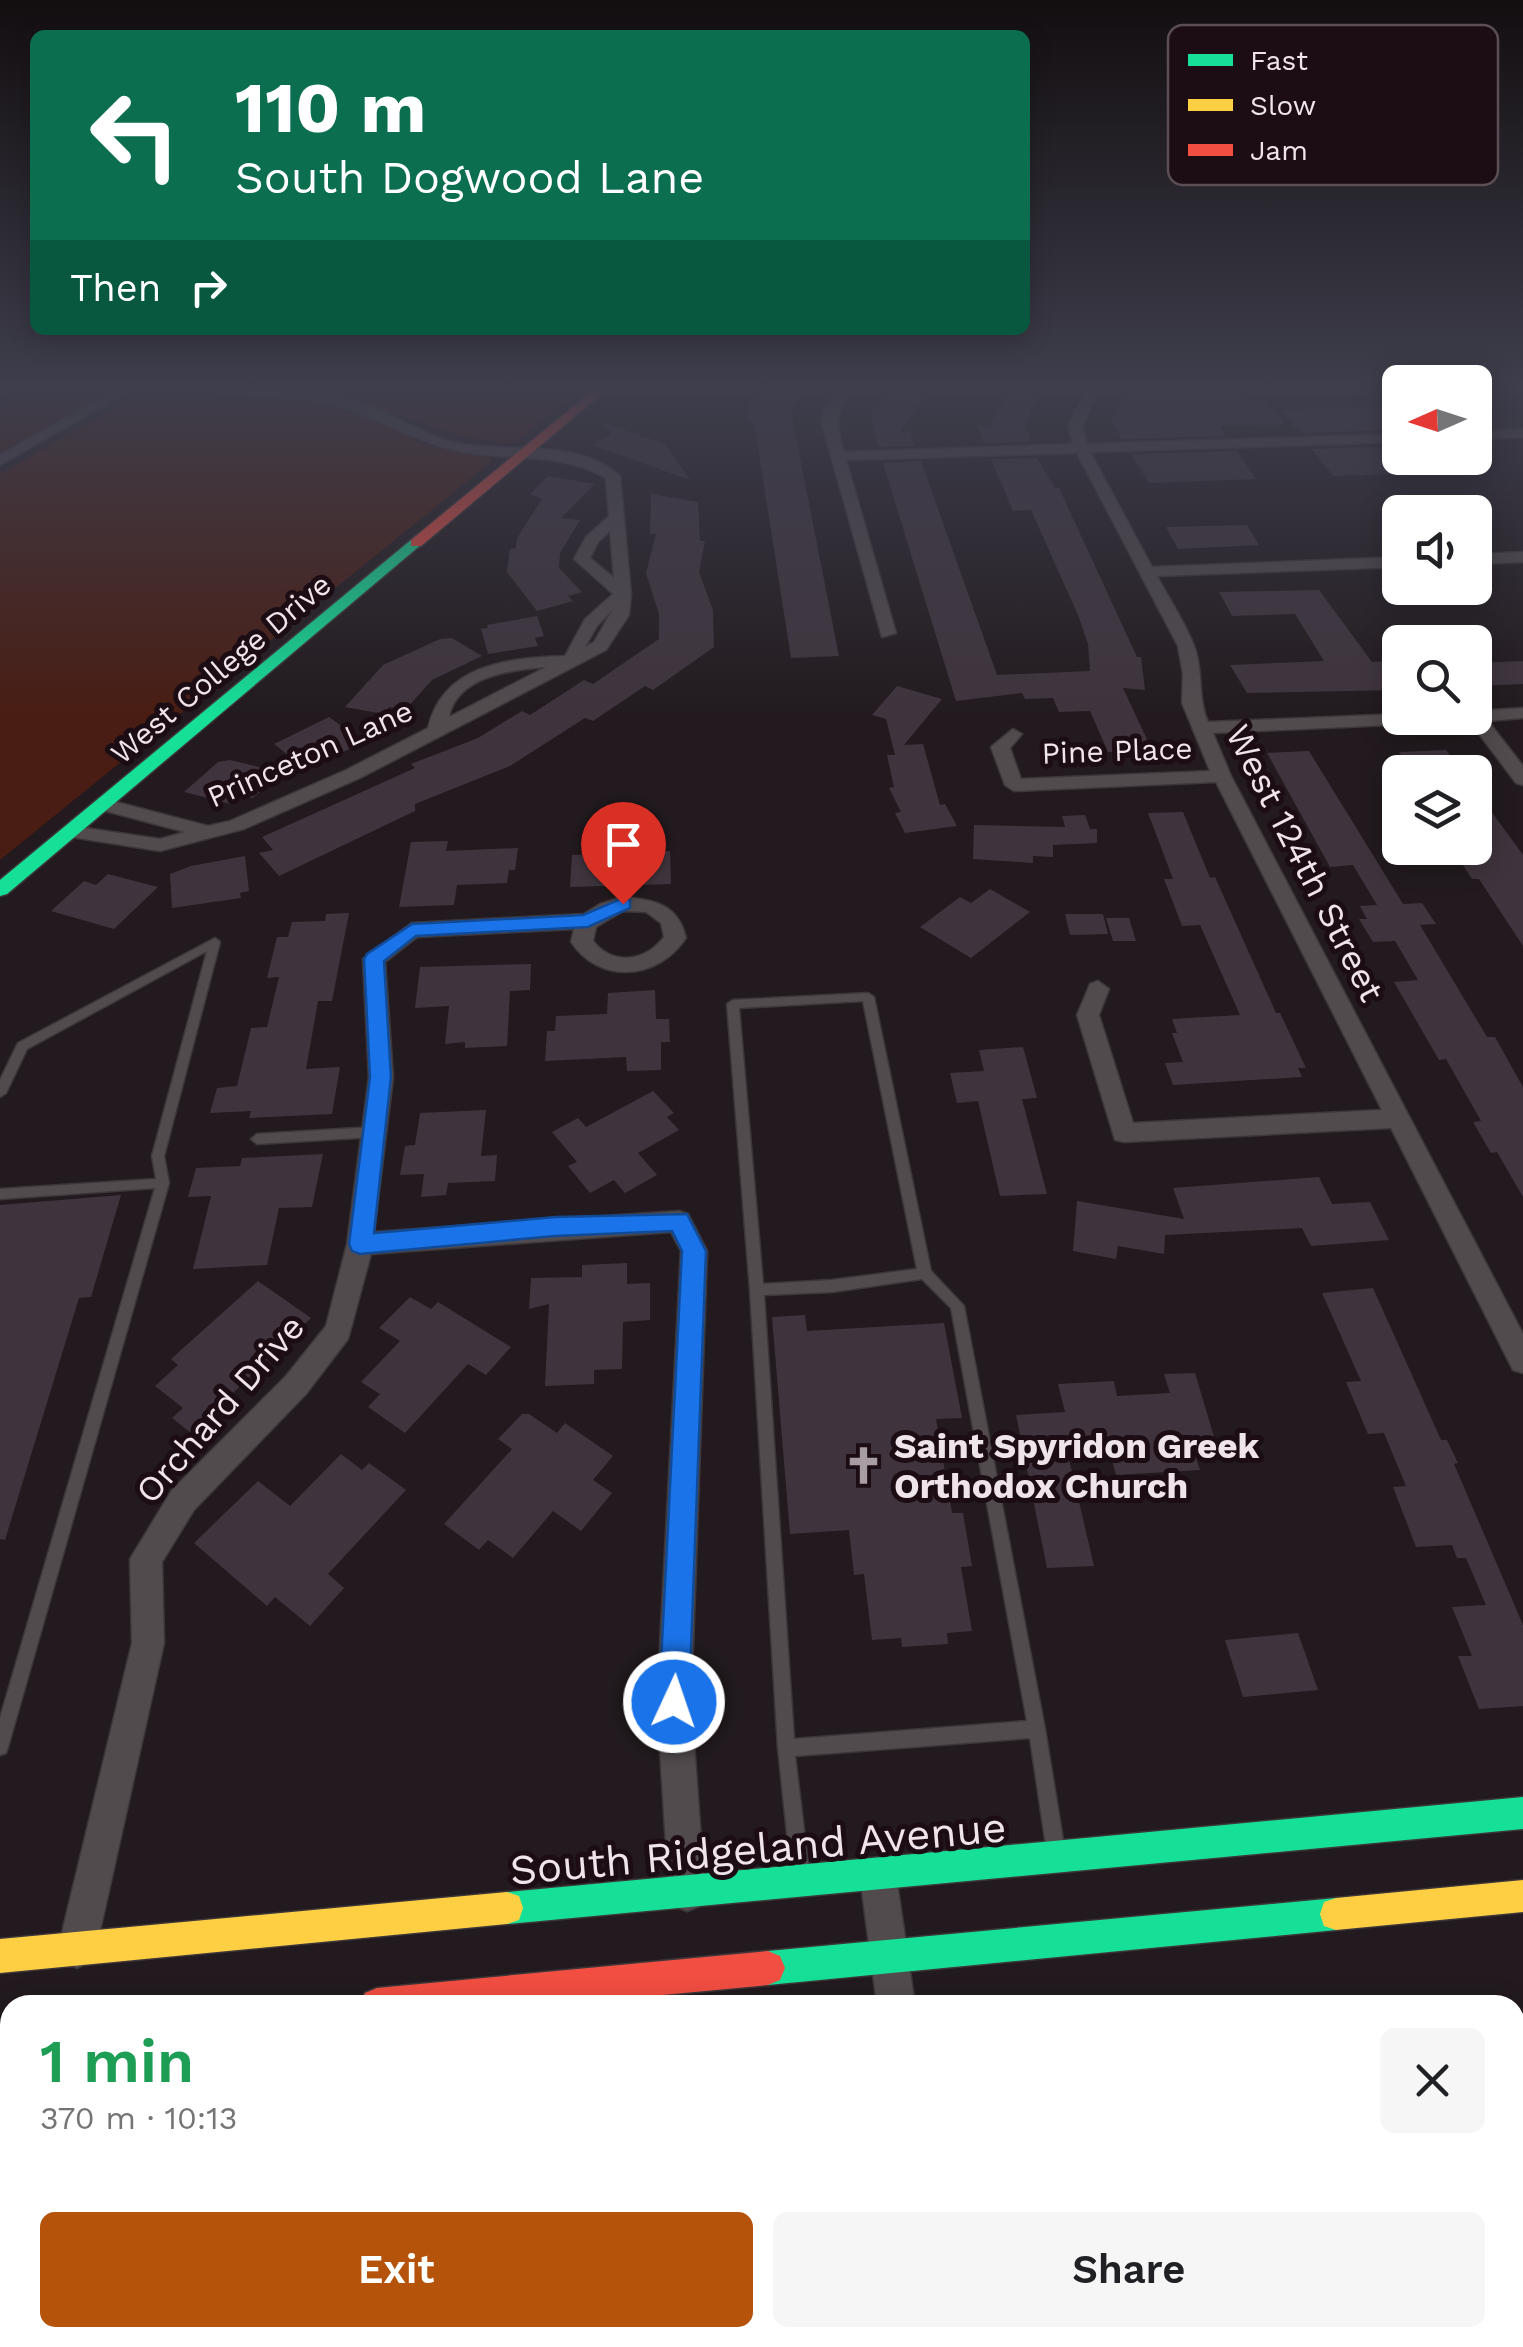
<!DOCTYPE html>
<html lang="en">
<head>
<meta charset="utf-8">
<style>
	body { margin:0; font-family:"Work Sans",sans-serif; background:#f6f6f6; color:#202124; height:100vh; display:flex; flex-direction:column; font-size:38px; white-space:nowrap }
	* { box-sizing:border-box; margin:0 }
	p { font-size:32px; color:#757577 }
	.icon { flex:none; width:55px; height:55px; fill:none; stroke:currentColor; stroke-width:2; stroke-linecap:round; stroke-linejoin:round }
	.map { position:relative; flex:1; overflow:hidden }
	.drawer { position:absolute; left:0px; top:1995px; width:1525px; height:352px; display:flex; flex-direction:column; background:#fff; border-radius:30px 30px 0 0; box-shadow:0 5px 25px #0003 }
	.drawer>* { flex:none }
	.top-card { position:absolute; left:30px; top:30px; width:1000px; height:305px; border-radius:15px; box-shadow:0 5px 25px #0003; background:#0b6e4f; color:#fff; overflow:hidden }
	.needle { width:65px; rotate:267deg }
	.fabs { position:absolute; left:1382px; top:365px; display:grid; gap:20px }
	.fabs a { display:grid; place-items:center; width:110px; height:110px; border-radius:15px; background:#fff; box-shadow:0 5px 25px #0003; font-size:50px }
	.pin { position:absolute; display:grid; place-items:center; width:85px; height:85px; color:#fff; margin:-102px -42px; border-radius:50% 50% 50% 0; rotate:-45deg; box-shadow:0 0 10px #0007 }
	.pin .icon { rotate:45deg }
	.me { position:absolute; width:110px; margin:-55px; rotate:3deg; stroke-linejoin:round; filter:drop-shadow(0 0 8px #0008) }
	.turn { display:flex; align-items:center; gap:35px; height:210px; padding:0 40px; font-size:45px }
	.turn .icon { width:130px; height:130px; stroke-width:2.5 }
	.turn b { display:block; font-size:70px; line-height:85px }
	.then { display:flex; align-items:center; height:95px; padding:0 40px; background:#0003; gap:20px; font-size:38px }
	.round { display:grid; place-items:center; flex:none; width:105px; height:105px; border-radius:15px; background:#f6f6f6 }
	.overview { display:flex; align-items:center; justify-content:space-between; height:170px; padding:0 40px }
	h1 { font-size:60px; font-weight:600; line-height:75px; color:#1e9e55 }
	.action { display:flex; gap:20px; margin-top:auto; padding:20px 40px }
	.action a { flex:1; height:115px; border-radius:15px; background:#b45309; color:#fff; font-size:40px; font-weight:600; line-height:115px; text-align:center }
	.action a+a { background:#f6f6f6; color:#202124 }
	.map>svg:first-child { display:block }
</style>
</head>
<body>
<div class="map">
<svg width="1523" height="2347" viewBox="0 0 1523 2347">
	<rect width="100%" height="100%" fill="#221a1e"/>
	<!-- green -->
	<g fill="#491d13">
		<polygon points="38,387 118,387 0,452 0,408"/>
		<path d="M245,387H586L516,442C463,444 417,419 368,405C328,394 286,392 245,387Z"/>
		<polygon points="148,390 305,400 375,419 426,445 488,457 492,461 0,860 0,474"/>
	</g>
	<!-- building -->
	<g fill="#3f343d">
		<polygon points="1011,387 1033,387 1030,393 1038,394 1025,426 1031,442 984,443 977,425 990,425"/>
		<polygon points="1128,387 1245,387 1245,401 1265,400 1285,424 1219,426 1226,436 1122,439 1111,421"/>
		<polygon points="890,388 928,391 900,432 910,431 915,446 878,447 870,410 876,410"/>
		<polygon points="778,389 804,392 791,412 839,656 791,658 754,422 749,422 747,407 758,391 776,393"/>
		<polygon points="1400,406 1400,430 1300,433 1281,410"/>
		<polygon points="604,423 665,444 690,480 592,445 612,435"/>
		<polygon points="1400,446 1400,474 1333,476 1312,449"/>
		<polygon points="1237,451 1256,479 1149,483 1131,454"/>
		<polygon points="1037,458 1055,488 1059,488 1137,657 1141,657 1145,690 1123,688 1152,750 1108,752 1090,711 1059,712 1053,698 1025,699 1022,693 956,701 883,463 921,461 997,675 1090,671 1088,644 1078,615 1031,510 1013,511 991,459"/>
		<polygon points="548,476 595,484 561,518 580,520 560,553 559,568 582,592 568,596 573,601 537,611 507,572 510,549 516,548 517,538 542,499 530,494"/>
		<polygon points="651,494 698,502 700,541 705,541 699,572 713,610 714,647 653,690 645,686 593,721 585,718 510,766 415,804 415,811 279,876 259,853 273,850 262,837 415,768 411,764 478,738 522,711 530,715 584,680 593,684 659,639 659,614 646,573 656,534 650,534"/>
		<polygon points="1247,525 1259,545 1178,549 1166,527"/>
		<polygon points="1319,590 1372,662 1400,660 1400,690 1247,693 1230,665 1324,661 1295,614 1232,616 1219,592"/>
		<polygon points="537,616 544,636 535,638 538,646 488,654 481,629 488,628 487,625"/>
		<polygon points="452,638 482,656 432,680 405,710 389,707 384,714 345,707 383,665 440,639"/>
		<polygon points="1523,661 1523,684 1475,686 1475,663"/>
		<polygon points="897,686 942,699 904,745 923,744 940,805 945,804 957,826 905,833 895,813 901,812 889,788 894,787 887,755 895,755 886,719 872,715"/>
		<polygon points="329,717 364,742 318,764 309,757 298,763 274,744"/>
		<polygon points="1446,750 1463,772 1414,772 1399,752"/>
		<polygon points="1309,751 1403,904 1422,903 1436,924 1420,925 1487,1037 1495,1037 1523,1087 1523,1197 1497,1152 1491,1153 1473,1122 1481,1121 1446,1059 1439,1060 1394,982 1418,980 1395,941 1373,942 1359,919 1367,919 1360,906 1377,905 1353,865 1330,867 1267,753"/>
		<polygon points="230,760 280,772 253,798 240,795 231,804 184,792 218,762"/>
		<polygon points="1475,789 1523,855 1523,946 1479,879 1472,879 1459,859 1486,857 1475,841"/>
		<polygon points="1183,812 1210,878 1215,877 1276,1013 1280,1013 1306,1068 1298,1068 1302,1077 1173,1085 1165,1063 1183,1062 1172,1033 1177,1033 1172,1019 1240,1015 1200,925 1182,926 1164,879 1173,879 1148,813"/>
		<polygon points="1085,815 1090,829 1097,829 1097,843 1053,845 1053,857 1033,856 1033,863 973,859 974,825 1065,827 1062,816"/>
		<polygon points="448,841 446,851 518,848 515,870 509,870 507,883 457,885 454,905 399,907 411,842"/>
		<polygon points="649,845 650,852 670,851 671,884 570,887 572,855 594,854 594,848"/>
		<polygon points="245,856 249,891 240,893 241,898 172,908 170,874 191,866"/>
		<polygon points="108,874 158,887 114,929 51,911 84,881 96,885"/>
		<polygon points="990,889 1030,912 971,958 920,927 960,897 971,903"/>
		<polygon points="349,913 332,1001 318,1001 306,1069 340,1067 332,1114 249,1118 251,1111 210,1113 217,1088 237,1086 251,1028 267,1027 279,977 267,978 277,937 288,937 292,922 325,921 326,914"/>
		<polygon points="1065,914 1103,914 1108,934 1070,935"/>
		<polygon points="1106,918 1129,918 1136,941 1113,941"/>
		<polygon points="531,964 530,990 510,991 507,1046 465,1048 465,1042 445,1044 449,1006 415,1008 420,967"/>
		<polygon points="655,990 656,1019 669,1019 670,1042 661,1042 661,1070 627,1071 626,1057 545,1061 547,1031 555,1031 556,1016 607,1014 608,993"/>
		<polygon points="1023,1047 1037,1098 1022,1099 1047,1194 1000,1196 978,1101 957,1103 950,1073 984,1071 979,1050"/>
		<polygon points="653,1091 674,1113 667,1117 679,1130 638,1153 657,1175 625,1193 614,1180 590,1193 568,1166 577,1162 552,1132 578,1118 586,1127"/>
		<polygon points="486,1110 481,1156 497,1155 495,1181 448,1183 446,1195 421,1197 424,1174 400,1175 405,1146 415,1145 420,1113"/>
		<polygon points="323,1154 312,1207 279,1208 267,1265 193,1269 211,1196 188,1197 196,1168 240,1166 242,1158"/>
		<polygon points="1319,1177 1332,1204 1370,1202 1389,1240 1311,1246 1302,1228 1165,1235 1164,1254 1118,1246 1116,1259 1073,1251 1077,1201 1184,1219 1173,1188"/>
		<polygon points="121,1195 91,1297 79,1298 5,1540 0,1539 0,1205"/>
		<polygon points="627,1263 627,1284 650,1283 650,1320 623,1322 622,1369 594,1370 594,1384 545,1386 549,1304 529,1309 531,1278 582,1277 582,1265"/>
		<polygon points="258,1281 311,1318 191,1433 172,1418 183,1408 155,1386 178,1365 171,1359"/>
		<polygon points="1373,1288 1441,1440 1447,1440 1458,1463 1454,1464 1523,1625 1523,1706 1479,1709 1458,1656 1472,1656 1452,1607 1486,1605 1466,1558 1457,1558 1452,1545 1416,1547 1393,1487 1406,1486 1384,1433 1368,1434 1346,1382 1361,1381 1322,1293"/>
		<polygon points="410,1297 431,1309 438,1302 511,1347 486,1375 468,1364 405,1433 368,1407 380,1394 361,1382 400,1341 379,1328"/>
		<polygon points="805,1315 807,1331 944,1323 962,1418 936,1419 952,1513 963,1513 972,1566 961,1567 972,1631 947,1633 948,1644 902,1647 901,1638 872,1640 864,1574 854,1575 849,1530 790,1534 772,1317"/>
		<polygon points="1195,1373 1218,1450 1194,1451 1200,1470 1116,1475 1111,1456 1069,1459 1094,1566 1047,1568 1016,1415 1065,1412 1058,1384 1114,1381 1117,1396 1170,1393 1164,1374"/>
		<polygon points="522,1414 529,1414 557,1433 565,1423 613,1456 593,1480 612,1493 581,1531 553,1511 513,1558 488,1540 479,1550 444,1524 512,1449 498,1439"/>
		<polygon points="341,1454 362,1470 369,1463 406,1490 328,1574 344,1588 310,1626 275,1597 267,1606 194,1543 258,1481 290,1506"/>
		<polygon points="1298,1633 1318,1690 1243,1697 1225,1640"/>
	</g>
	<g fill="none" stroke-linecap="round" stroke-linejoin="round">
		<defs>
			<g id="lane">
				<polygon points="215,938 220,942 164,1156 169,1183 8,1747 6,1753 0,1755 0,1718 155,1188 0,1199 0,1189 156,1179 152,1156 207,951 27,1049 6,1093 0,1097 0,1080 18,1043"/>
				<path d="M868,993L874,997L931,1271L964,1306L1045,1729L1064,1846L1061,1852L1055,1855L1049,1852L1046,1846L1030,1738L795,1756L809,1871L806,1877L800,1880L794,1877L791,1871L778,1748L750,1290L727,1004L733,1000ZM863,1001L917,1269L832,1280L763,1284L739,1008ZM922,1279L951,1308L1027,1721L794,1739L764,1295L832,1292Z"/>
				<polygon points="374,1127 380,1132 374,1137 257,1144 251,1139 257,1134"/>
			</g>
			<g id="street">
				<polygon points="120,387 136,387 0,465 0,455"/>
				<path d="M182,387C241,387 300,385 358,402C392,412 422,435 457,443C510,454 576,437 620,476L631,594L629,615L606,650L360,778L244,829L160,851L65,836V828L72,826L160,839L185,832L98,809L95,805L105,799L208,826L230,821L346,770L428,728C443,664 509,658 565,656L585,619L613,594L574,559L586,537L609,516L606,478C556,449 502,463 449,449C401,436 361,408 311,400C286,396 195,395 182,387ZM610,531L614,578L590,558L598,542ZM613,609L594,642L585,647L597,626ZM546,667L449,717C457,676 511,670 546,667Z"/>
				<path d="M840,387H853C836,412 835,422 844,452L1073,444L1068,426L1088,387H1101L1082,426L1087,444L1400,434V442L1090,452L1152,567L1400,557V567L1157,576C1169,599 1185,622 1194,646C1204,671 1197,697 1208,722L1400,714V718H1442L1433,723L1213,733L1231,776L1523,1334V1373L1513,1370L1391,1128L1124,1142L1115,1140L1077,1015L1090,984L1098,981L1109,989L1099,1015L1133,1123L1382,1110L1216,782L1014,791L1005,785L991,747L1013,729L1022,734L1010,748L1021,779L1210,771L1182,703L1183,674L1178,646L1077,453L846,460L896,633L882,637L822,424L823,411Z"/>
				<polygon points="1523,429 1523,437 1475,439 1475,431"/>
				<polygon points="1523,552 1523,562 1475,564 1475,554"/>
				<polygon points="1523,708 1523,718 1488,721 1523,766 1523,785 1516,783 1467,718 1475,718 1475,711"/>
				<path d="M623,897C655,900 678,904 686,938C658,980 600,985 571,942L574,929L417,937L385,962L393,1077L374,1232L679,1211L688,1214L707,1251L691,1702L705,1893L700,1906L687,1911L674,1906L669,1893L657,1702L681,1251L671,1232L371,1254L348,1339L306,1394L194,1510L162,1562L164,1643L96,1949L90,1962L77,1968L64,1962L58,1949L132,1643L130,1559L172,1490L286,1376L326,1326L347,1244L369,1077L363,959L412,923L584,914L600,904ZM623,911L646,912L661,923L664,937C645,962 613,966 593,941L596,927Z"/>
				<polygon points="878,1858 891,1863 896,1876 915,2005 877,2005 860,1876 865,1863"/>
				<polygon points="912,2338 955,2338 957,2347 913,2347"/>
			</g>
			<g id="fast">
				<polygon points="411,540 423,543 7,894 0,896 0,880"/>
				<polygon points="1523,1797 1523,1829 507,1924 495,1920 491,1908 495,1896 507,1892"/>
				<polygon points="1336,1898 1348,1902 1352,1914 1348,1926 1336,1930 768,1985 756,1980 751,1968 756,1956 768,1951"/>
			</g>
			<g id="slow">
				<polygon points="1523,1880 1523,1912 1336,1930 1324,1926 1320,1914 1324,1902 1336,1898"/>
				<polygon points="507,1892 519,1896 523,1908 519,1920 507,1924 0,1973 0,1939"/>
			</g>
			<g id="jam">
				<polygon points="597,387 610,387 421,546 411,546 411,540"/>
				<polygon points="768,1951 780,1956 785,1968 780,1980 768,1985 556,2005 360,2005 365,1993 377,1988"/>
				<polygon points="10,2023 10,2057 0,2058 0,2024"/>
			</g>
		</defs>
		<!-- lane casing -->
		<use href="#lane" stroke="#3c3639" stroke-width="3"/>
		<!-- street casing -->
		<use href="#street" stroke="#3c3639" stroke-width="3"/>
		<!-- fast casing -->
		<use href="#fast" stroke="#3c3639" stroke-width="3"/>
		<!-- slow casing -->
		<use href="#slow" stroke="#3c3639" stroke-width="3"/>
		<!-- jam casing -->
		<use href="#jam" stroke="#3c3639" stroke-width="3"/>
		<!-- lane -->
		<use href="#lane" fill="#524b4e" fill-rule="evenodd"/>
		<!-- street -->
		<use href="#street" fill="#524b4e" fill-rule="evenodd"/>
		<!-- fast -->
		<use href="#fast" fill="#16e098" fill-rule="evenodd"/>
		<!-- slow -->
		<use href="#slow" fill="#ffcf43" fill-rule="evenodd"/>
		<!-- jam -->
		<use href="#jam" fill="#f24e42" fill-rule="evenodd"/>
	</g>
	<!-- sky -->
	<linearGradient id="sky" x2="0" y2="1"><stop stop-color="#130e10"/><stop offset="0.54" stop-color="#3e3e4c"/><stop offset="1" stop-color="#3e3e4c" stop-opacity="0"/></linearGradient>
	<rect width="1523" height="716" fill="url(#sky)"/>
	<!-- route -->
	<polygon fill="#1a73e8" stroke="#114b97" stroke-width="2.5" points="623,898 630,900 630,908 588,927 416,936 384,961 391,1077 374,1233 555,1217 687,1214 706,1251 689,1702 685,1713 674,1717 664,1713 659,1702 682,1251 672,1231 555,1236 360,1254 352,1251 349,1244 370,1077 364,959 367,954 412,924 583,915"/>
	<!-- icons -->
	<defs>
		<symbol id="church-bare" viewBox="-9 -9 18 18"><path d="M-1.2-6h2.4v3.5h3.3v2.4h-3.3V6h-2.4V-.1h-3.3v-2.4h3.3Z" fill="#a79da2" stroke="#1c0d14" stroke-width="2.5" paint-order="stroke"/></symbol>
	</defs>
	<g fill-rule="evenodd">
		<use href="#church-bare" x="836" y="1438" width="55" height="55"/>
	</g>
	<g text-anchor="middle" stroke-width="10" stroke-linejoin="round" paint-order="stroke">
		<!-- far-street labels -->
		<g font-size="30" fill="#efe4e9" stroke="#1c0d14">
			<text transform="translate(221 669) rotate(-40)" y="10">West College Drive</text>
			<text transform="translate(1117 751) rotate(-2)" y="10">Pine Place</text>
			<text transform="translate(310 754) rotate(-24)" y="10">Princeton Lane</text>
		</g>
		<!-- street labels -->
		<g font-size="35" fill="#efe4e9" stroke="#1c0d14">
			<text transform="translate(1305 863) rotate(63)" y="12">West 124th Street</text>
			<text transform="translate(220 1409) rotate(-49)" y="12">Orchard Drive</text>
		</g>
		<!-- poi labels -->
		<g font-size="35" font-weight="bold" fill="#efe4e9" stroke="#1c0d14" text-anchor="start">
			<text x="894" y="1458">Saint Spyridon Greek<tspan x="894" dy="40">Orthodox Church</tspan></text>
		</g>
		<!-- near-street labels -->
		<g font-size="42" fill="#efe4e9" stroke="#1c0d14">
			<text transform="translate(758 1848) rotate(-5)" y="15">South Ridgeland Avenue</text>
		</g>
	</g>
	<!-- legend -->
	<rect x="1168" y="25" width="330" height="160" rx="15" fill="#1c0d14" stroke="#5b4e54" stroke-width="2.5"/>
	<rect x="1188" y="54" width="45" height="12" fill="#16e098"/>
	<rect x="1188" y="99" width="45" height="12" fill="#ffcf43"/>
	<rect x="1188" y="144" width="45" height="12" fill="#f24e42"/>
	<g font-size="28" fill="#efe4e9">
		<text x="1250" y="70">Fast</text>
		<text x="1250" y="115">Slow</text>
		<text x="1250" y="160">Jam</text>
	</g>
</svg>
<div class="fabs">
<a><svg class="needle" viewBox="-14 -14 28 28"><path d="M0-13l5 13h-10z" fill="#e53935"/><path d="M0 13l5-13h-10z" fill="#757577"/></svg></a>
<a><svg class="icon" aria-label="sound" viewBox="0 0 24 24"><path d="M4 9h4l5-4v14l-5-4H4zM17 9q2 3 0 6"/></svg></a>
<a><svg class="icon" aria-label="search" viewBox="0 0 24 24"><circle cx="10" cy="10" r="6"/><path d="M15 15l6 6"/></svg></a>
<a><svg class="icon" aria-label="layers" viewBox="0 0 24 24"><path d="M12 4l9 5-9 5-9-5zM3 14l9 5 9-5"/></svg></a>
</div>
<div class="pin" style="left:623px;top:904px;background:#d93025"><svg class="icon" aria-label="arrive" viewBox="0 0 24 24"><path d="M6 21V4h12l-3 4 3 4H6"/></svg></div>
<svg class="me" style="left:674px;top:1702px" viewBox="-20 -20 40 40"><circle r="17" fill="#1a73e8" stroke="#fff" stroke-width="3"/><path d="M0-11L8 9 0 5-8 9z" fill="#fff"/></svg>
<div class="top-card">
<div class="turn"><svg class="icon" aria-label="left" viewBox="0 0 24 24"><path d="M17 20v-9H6M10 6l-5 5 5 5"/></svg><div><b>110 m</b>South Dogwood Lane</div></div>
<div class="then">Then<svg class="icon" aria-label="right" viewBox="0 0 24 24"><path d="M7 20v-9h11M14 6l5 5-5 5"/></svg></div>
</div>
<section class="drawer">
<div class="overview"><div><h1>1 min</h1><p>370 m · 10:13</p></div><a class="round"><svg class="icon" aria-label="close" viewBox="0 0 24 24"><path d="M6 6l12 12M18 6L6 18"/></svg></a></div>
<div class="action"><a>Exit</a><a>Share</a></div>
</section>
</div>
</body>
</html>
